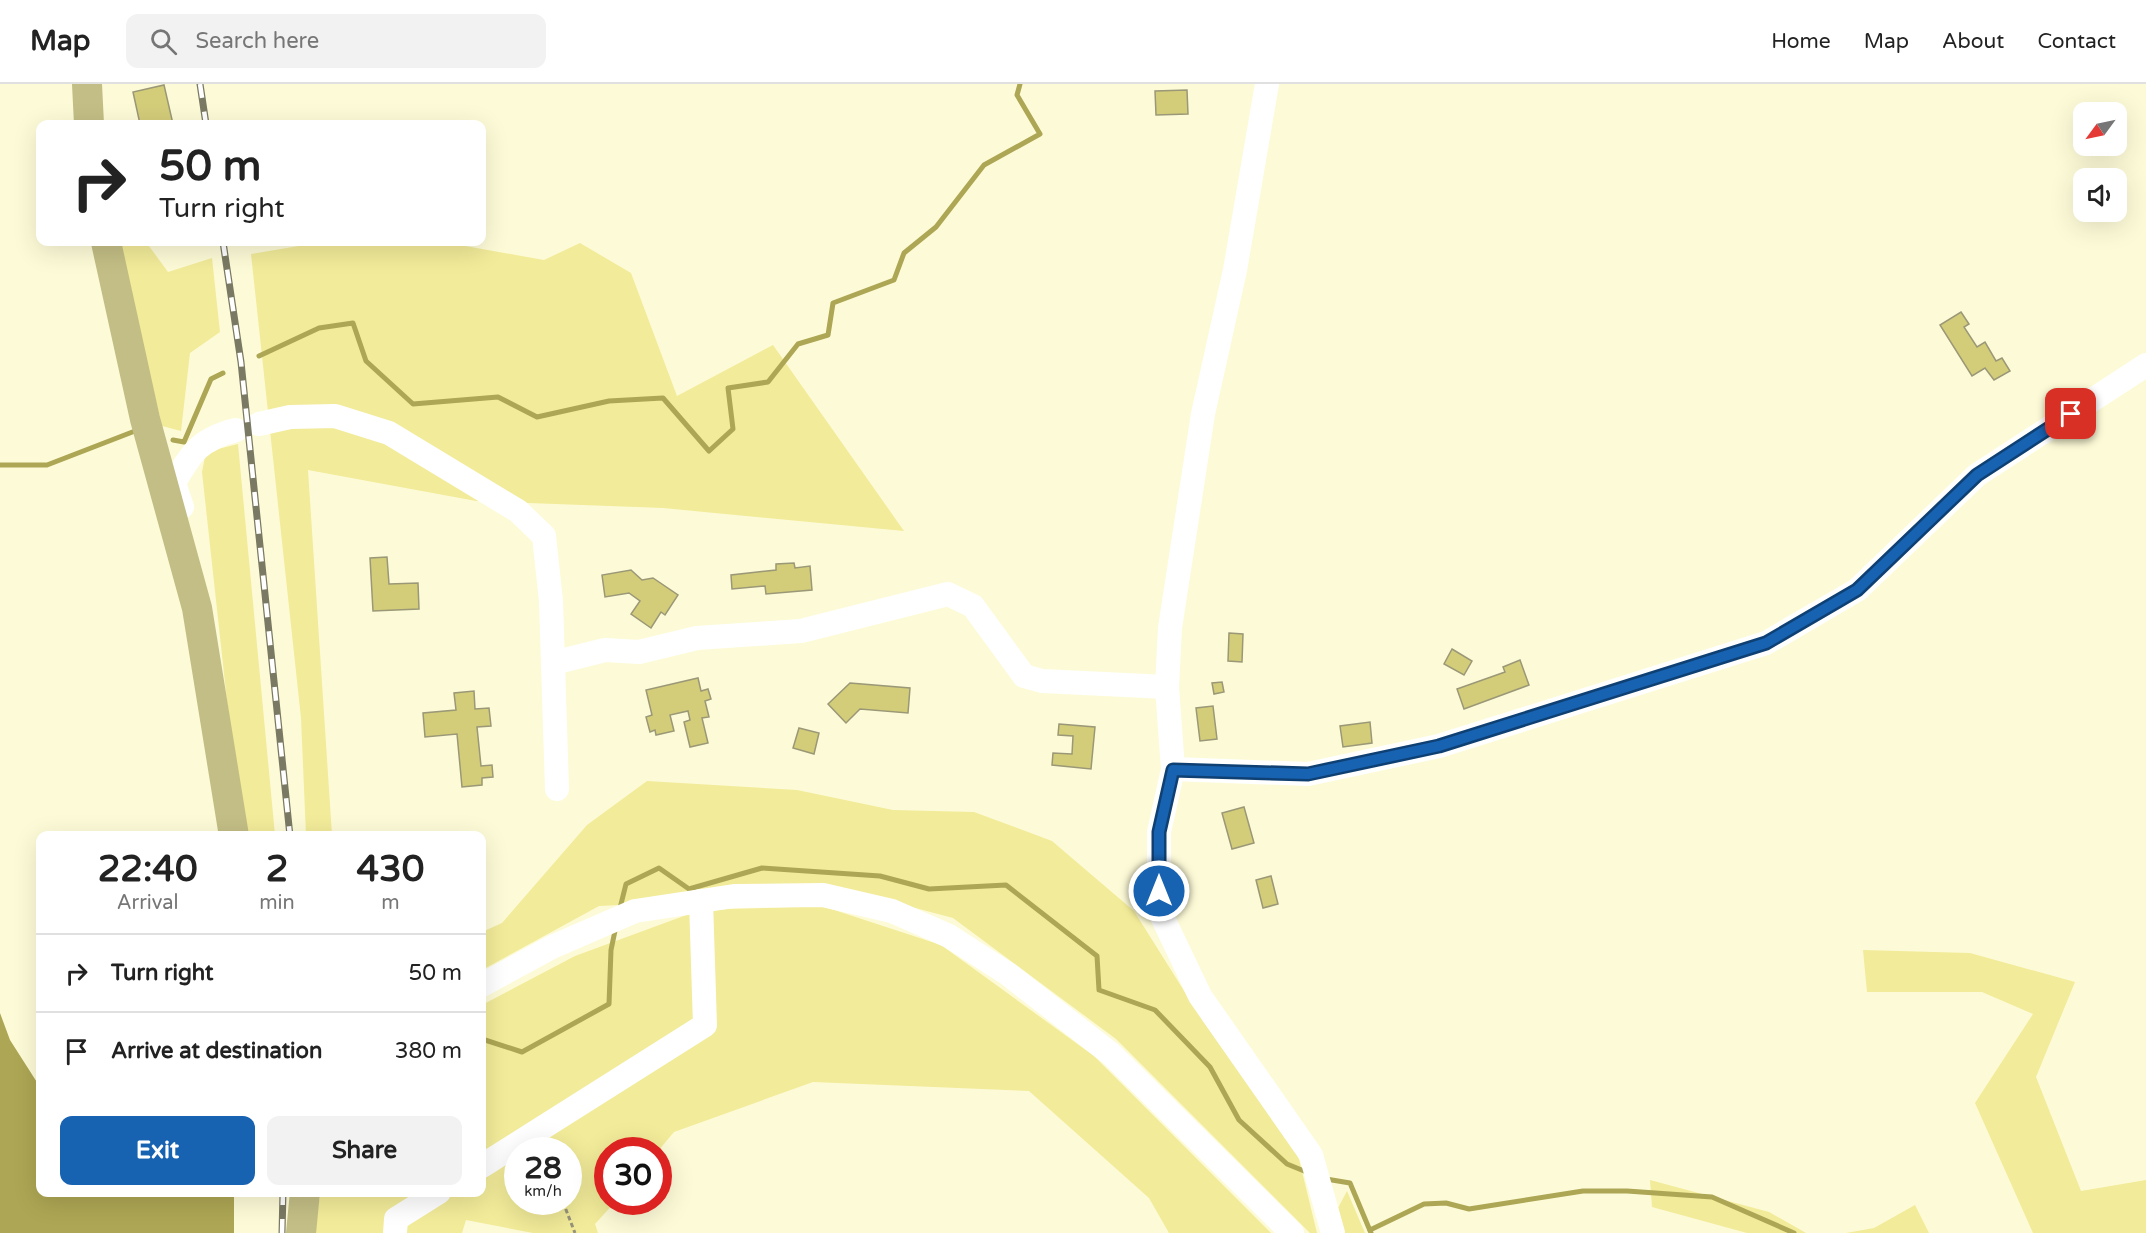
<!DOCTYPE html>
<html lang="en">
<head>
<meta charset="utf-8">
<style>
	body { margin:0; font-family:"Varela Round",sans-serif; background:#f2f2f2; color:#222; height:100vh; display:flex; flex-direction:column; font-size:22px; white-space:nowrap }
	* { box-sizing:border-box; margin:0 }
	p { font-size:20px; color:#767676 }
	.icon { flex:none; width:33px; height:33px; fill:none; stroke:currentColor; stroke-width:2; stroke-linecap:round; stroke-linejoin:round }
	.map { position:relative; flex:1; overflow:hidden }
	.sheet { position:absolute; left:36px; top:747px; width:450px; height:366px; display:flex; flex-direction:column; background:#fff; border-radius:12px; box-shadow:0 6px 24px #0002 }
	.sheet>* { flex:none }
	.banner { position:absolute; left:36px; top:36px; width:450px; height:126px; border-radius:12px; box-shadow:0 6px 24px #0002; background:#fff; color:#222; overflow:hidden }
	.needle { width:39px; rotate:237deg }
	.tools { position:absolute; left:2073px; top:18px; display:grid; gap:12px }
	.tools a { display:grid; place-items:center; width:54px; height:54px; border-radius:12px; background:#fff; box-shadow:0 6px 24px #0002; font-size:30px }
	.speed { position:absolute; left:504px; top:1053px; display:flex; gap:12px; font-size:30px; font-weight:700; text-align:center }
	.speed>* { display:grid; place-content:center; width:78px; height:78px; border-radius:50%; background:#fff; box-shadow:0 6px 24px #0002; line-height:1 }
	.speed small { font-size:15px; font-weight:400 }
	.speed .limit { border:9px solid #d22; background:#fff; color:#111 }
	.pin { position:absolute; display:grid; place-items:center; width:51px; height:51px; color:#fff; margin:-26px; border-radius:12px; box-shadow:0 3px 9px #0006 }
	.me { position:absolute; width:66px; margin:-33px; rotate:0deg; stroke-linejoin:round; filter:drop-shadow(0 0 4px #0008) }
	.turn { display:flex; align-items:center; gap:21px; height:126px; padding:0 24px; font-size:27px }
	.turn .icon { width:78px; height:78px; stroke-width:2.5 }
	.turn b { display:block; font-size:42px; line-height:51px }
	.eta { display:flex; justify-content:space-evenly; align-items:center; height:102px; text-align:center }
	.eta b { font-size:36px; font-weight:700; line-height:42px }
	.action { display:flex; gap:12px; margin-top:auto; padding:12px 24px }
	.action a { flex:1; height:69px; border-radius:12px; background:#1762b1; color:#fff; font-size:24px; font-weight:700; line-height:69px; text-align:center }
	.action a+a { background:#f2f2f2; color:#222 }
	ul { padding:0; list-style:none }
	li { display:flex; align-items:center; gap:18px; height:78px; padding:0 24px; border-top:2px solid #e0e0e0 }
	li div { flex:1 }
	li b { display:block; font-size:22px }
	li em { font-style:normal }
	header { display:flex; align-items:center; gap:36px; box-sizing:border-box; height:84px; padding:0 30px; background:#fff; border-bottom:2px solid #e0e0e0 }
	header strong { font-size:28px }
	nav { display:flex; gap:33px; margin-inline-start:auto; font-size:21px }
	.search { width:420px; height:54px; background:#f2f2f2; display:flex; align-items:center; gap:15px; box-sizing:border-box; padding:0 21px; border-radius:12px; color:#767676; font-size:22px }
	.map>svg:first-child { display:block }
</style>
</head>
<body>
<header>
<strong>Map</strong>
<div class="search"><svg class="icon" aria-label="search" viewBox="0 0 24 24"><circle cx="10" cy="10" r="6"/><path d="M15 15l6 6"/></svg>Search here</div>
<nav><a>Home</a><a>Map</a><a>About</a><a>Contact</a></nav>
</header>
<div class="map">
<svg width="2146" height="1149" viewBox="0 0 2146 1149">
	<rect width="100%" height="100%" fill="#fdfbd7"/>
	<!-- green -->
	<g fill="#f2eb99" fill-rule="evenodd">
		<polygon points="118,158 146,158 168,188 212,174 220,248 190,269 181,347 162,342"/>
		<polygon points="323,158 443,158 544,176 580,159 631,189 677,312 773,261 904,447 663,424 476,417 308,386 332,751 306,751 301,634 251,170"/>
		<polygon points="238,360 275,751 246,751 227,617 202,388 206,368"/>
		<polygon points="647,697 797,706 893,726 974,728 1052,757 1134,827 1203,937 1298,1071 1317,1149 1310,1149 1116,955 953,834 825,800 701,817 599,822 482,886 482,848 502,839 587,741"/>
		<path d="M822,822L941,861L1094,972L1271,1149H1169L1149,1114L1029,1007L813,998L674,1048L658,1067L608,1066V1118H615L595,1140L598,1149H533L466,1136L462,1149H315L320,1109L482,1108V921L575,872L700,826ZM518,1066H568V1118H518Z"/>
		<polygon points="1863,866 1970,869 2075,898 2036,993 2081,1107 2146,1096 2146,1149 2033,1149 1975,1019 2033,930 1982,908 1867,908"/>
		<polygon points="1650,1096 1769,1128 1806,1149 1747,1149 1652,1123"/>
		<polygon points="1347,1107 1365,1149 1344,1149 1338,1124"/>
		<polygon points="1915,1121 1929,1149 1846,1149 1874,1144"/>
	</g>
	<!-- water -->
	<polygon fill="#ada654" points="0,929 10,956 40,1003 40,1108 234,1109 234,1149 0,1149"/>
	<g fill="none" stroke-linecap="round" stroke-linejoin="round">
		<!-- stream -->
		<g stroke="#ada654" stroke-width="5">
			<polyline points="259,272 319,244 353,239 366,277 413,320 498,313 537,333 609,317 663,314 709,367 733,345 728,304 768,298 798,260 828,251 833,219 894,196 904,169 936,143 984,81 1040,50 1017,11 1020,0"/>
			<polyline points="173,356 184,358 211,295 223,289"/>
			<polyline points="0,381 47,381 135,347"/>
			<polyline points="620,824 626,800 659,784 689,805 762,784 880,792 929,805 1006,801 1097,872 1099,906 1155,926 1210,983 1239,1036 1287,1080 1309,1089"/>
			<polyline points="482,955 522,968 609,920 611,866 616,842"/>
			<polyline points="1326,1095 1350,1099 1371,1149"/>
			<polyline points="1370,1146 1424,1120 1446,1119 1469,1125 1583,1107 1627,1107 1712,1113 1794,1149"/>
		</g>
	</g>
	<!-- building -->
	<g fill="#d3cc79" stroke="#9a9877" stroke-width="1.5">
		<polygon points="164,1 173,40 140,40 133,8"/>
		<polygon points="1187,6 1188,30 1156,31 1155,7"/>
		<polygon points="1961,228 1969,240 1964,243 1977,263 1985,258 1996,277 2002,274 2010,287 1994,296 1985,284 1972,292 1940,241"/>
		<polygon points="387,473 389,500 418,499 419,525 373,527 370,474"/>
		<polygon points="794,479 795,484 810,482 812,506 766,510 765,502 732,505 731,491 776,486 776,480"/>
		<polygon points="631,486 642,496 653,494 678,511 665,531 661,528 651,544 631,530 640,517 629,509 605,513 602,491"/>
		<polygon points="1229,549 1243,550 1242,578 1228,577"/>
		<polygon points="1452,565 1472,577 1464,591 1444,580"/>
		<polygon points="1520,576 1529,601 1464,625 1457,605 1505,588 1503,583"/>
		<polygon points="698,594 701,607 708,605 711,615 705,617 709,633 702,634 708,659 690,663 684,638 690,636 688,627 670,631 674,647 656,651 655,646 650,648 646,633 652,631 646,606"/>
		<polygon points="1222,598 1224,608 1214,610 1212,599"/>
		<polygon points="850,599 910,604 908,629 860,625 846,639 828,620"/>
		<polygon points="474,607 475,625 489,624 491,642 477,643 481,682 492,681 493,693 482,694 482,701 462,703 457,650 425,653 423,629 456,626 454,609"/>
		<polygon points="1213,622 1217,655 1200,657 1196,624"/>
		<polygon points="1370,638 1372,659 1343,663 1340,642"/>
		<polygon points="1059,640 1095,643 1091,685 1052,681 1053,669 1072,670 1073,652 1058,651"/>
		<polygon points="799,644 819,649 814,670 793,664"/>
		<polygon points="1244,723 1254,759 1232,765 1222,729"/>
		<polygon points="1271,792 1278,820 1263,824 1256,796"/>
	</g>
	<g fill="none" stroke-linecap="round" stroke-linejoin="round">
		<!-- path -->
		<polyline stroke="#96947b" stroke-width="3" stroke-dasharray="4.5 3" stroke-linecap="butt" points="563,1118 575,1149"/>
		<!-- minor -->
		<g stroke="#fff" stroke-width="24">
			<polyline points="1267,0 1235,186 1203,330 1170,544 1167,603 1173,685 1159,748 1159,826 1200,912 1311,1071 1333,1149"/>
			<polyline points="259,340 290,333 335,332 389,349 518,427 544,452 551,517 557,705"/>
			<path d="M182,423L174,399C191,369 200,355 236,346"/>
			<polyline points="553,579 605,566 639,568 697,554 801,547 948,510 973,522 1024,592 1042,597 1167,603"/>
			<polyline points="1173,685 1308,690 1439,662 1766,559 1857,506 1977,391 2146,281"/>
			<polyline points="482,901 552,863 635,827 734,812 823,811 892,827 949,852 1008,890 1111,970 1292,1149"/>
			<polyline points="482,1082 705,941 701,817"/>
			<polyline points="395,1149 396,1135 439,1108"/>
		</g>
		<!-- major -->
		<g stroke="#c3be85" stroke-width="30">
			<polyline points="87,0 89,40"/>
			<polyline points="106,158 145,335 197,524 234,752"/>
			<polyline points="301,1149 305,1108"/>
		</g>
		<defs>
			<g id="rail">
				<polyline points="200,0 206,40"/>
				<polyline points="223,158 241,278 290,752"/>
				<polyline points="282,1149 283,1108"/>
			</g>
		</defs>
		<!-- rail casing -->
		<use href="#rail" stroke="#7a7963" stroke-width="7"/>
		<!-- rail -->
		<use href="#rail" stroke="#fff" stroke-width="4.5" stroke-dasharray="14" stroke-linecap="butt"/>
	</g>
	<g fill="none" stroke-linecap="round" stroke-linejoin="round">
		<defs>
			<polyline id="route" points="1159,807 1159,748 1173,686 1308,690 1439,662 1766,559 1857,506 1977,391 2071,330"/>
		</defs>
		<!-- route casing -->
		<use href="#route" stroke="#0f4073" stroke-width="15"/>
		<!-- route -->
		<use href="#route" stroke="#1762b1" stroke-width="10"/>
	</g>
</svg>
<div class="tools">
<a><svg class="needle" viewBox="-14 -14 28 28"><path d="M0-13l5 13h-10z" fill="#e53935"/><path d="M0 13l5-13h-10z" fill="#767676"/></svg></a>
<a><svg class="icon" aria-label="sound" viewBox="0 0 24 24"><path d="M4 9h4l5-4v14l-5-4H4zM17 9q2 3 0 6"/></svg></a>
</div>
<div class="speed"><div>28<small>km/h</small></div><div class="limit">30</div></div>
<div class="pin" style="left:2071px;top:330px;background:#d93025"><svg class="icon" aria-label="arrive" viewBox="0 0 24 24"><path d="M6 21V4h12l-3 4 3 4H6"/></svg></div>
<svg class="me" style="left:1159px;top:807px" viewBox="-20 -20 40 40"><circle r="17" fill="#1762b1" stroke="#fff" stroke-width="3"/><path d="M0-11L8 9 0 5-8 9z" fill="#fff"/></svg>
<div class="banner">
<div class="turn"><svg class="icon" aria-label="right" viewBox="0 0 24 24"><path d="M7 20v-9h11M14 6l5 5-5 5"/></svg><div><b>50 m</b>Turn right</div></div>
</div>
<section class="sheet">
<div class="eta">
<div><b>22:40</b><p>Arrival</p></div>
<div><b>2</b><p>min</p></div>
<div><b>430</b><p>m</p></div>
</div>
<ul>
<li><svg class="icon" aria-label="right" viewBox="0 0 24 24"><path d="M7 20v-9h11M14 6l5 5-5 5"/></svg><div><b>Turn right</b></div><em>50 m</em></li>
<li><svg class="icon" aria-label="arrive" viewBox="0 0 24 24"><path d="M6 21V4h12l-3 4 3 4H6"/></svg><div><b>Arrive at destination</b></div><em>380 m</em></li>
</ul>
<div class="action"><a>Exit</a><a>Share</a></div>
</section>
</div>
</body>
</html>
